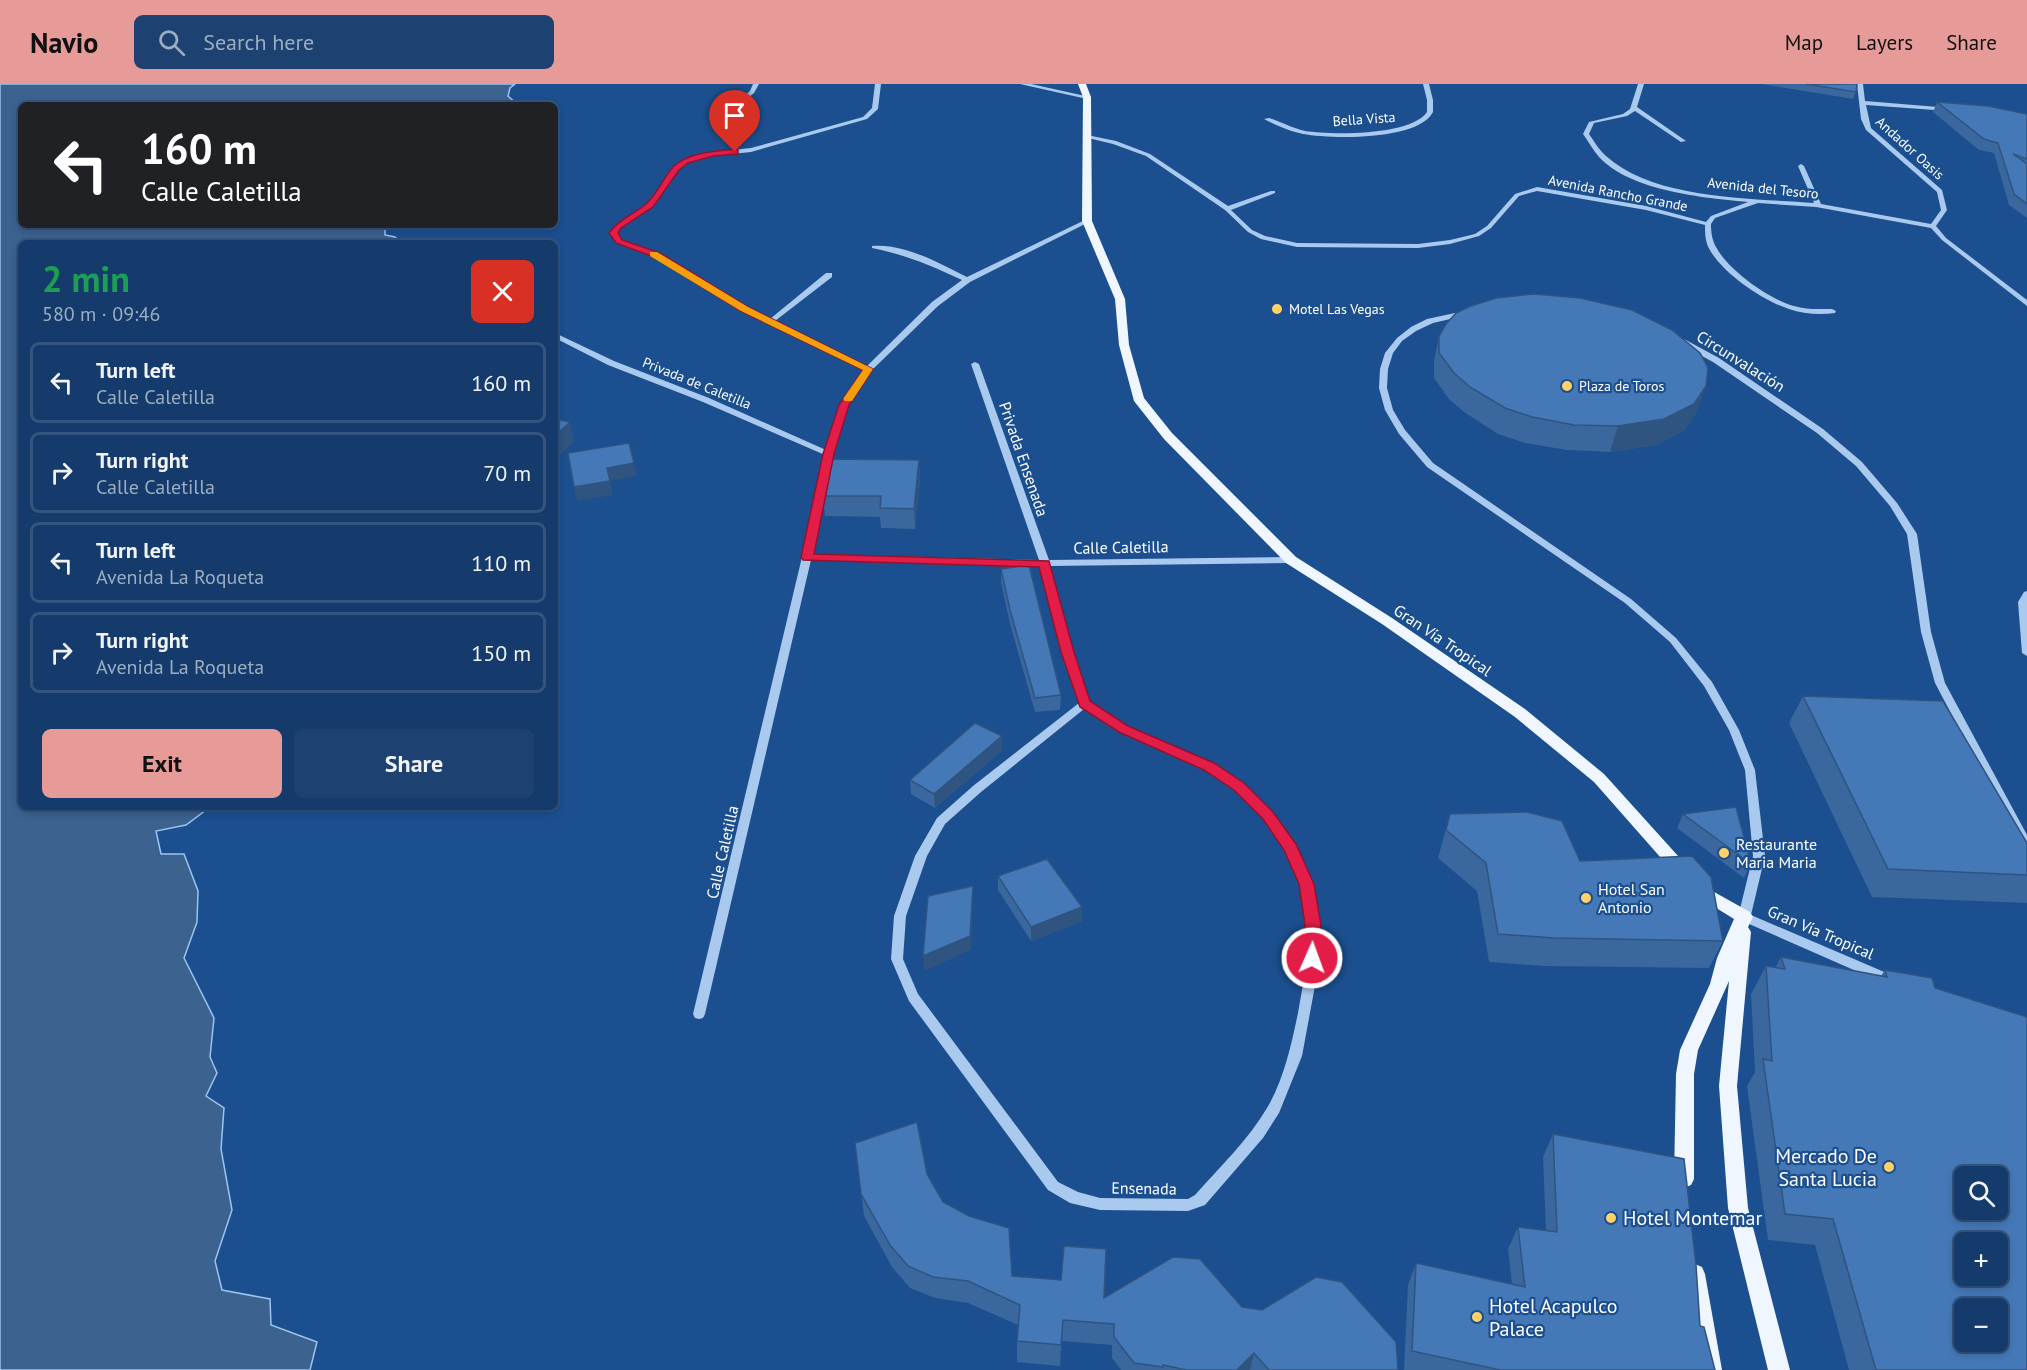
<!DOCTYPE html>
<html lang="en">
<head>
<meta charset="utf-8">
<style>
	body { margin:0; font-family:"PT Sans",sans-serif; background:#1d4271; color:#f1f3f6; height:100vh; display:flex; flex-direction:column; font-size:22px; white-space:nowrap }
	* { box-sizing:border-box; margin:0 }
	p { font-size:20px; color:#9dadc1 }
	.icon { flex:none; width:33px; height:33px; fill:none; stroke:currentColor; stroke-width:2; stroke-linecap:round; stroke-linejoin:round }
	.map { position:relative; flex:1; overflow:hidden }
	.panel { position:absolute; left:18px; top:156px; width:540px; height:570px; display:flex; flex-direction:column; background:#143b6b; border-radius:9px; box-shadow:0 3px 9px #0003,0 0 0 2px #33557e }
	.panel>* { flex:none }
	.hud { position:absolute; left:18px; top:18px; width:540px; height:126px; border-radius:9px; box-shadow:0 3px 9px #0003,0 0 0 2px #33557e; background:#202124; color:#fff; overflow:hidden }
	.fabs { position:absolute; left:1954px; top:1082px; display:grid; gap:12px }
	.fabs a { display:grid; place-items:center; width:54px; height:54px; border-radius:9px; background:#143b6b; box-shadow:0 3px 9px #0003,0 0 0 2px #33557e; font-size:30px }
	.pin { position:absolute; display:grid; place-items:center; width:51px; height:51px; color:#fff; margin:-62px -26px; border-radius:50% 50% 50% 0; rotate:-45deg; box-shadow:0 0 6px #0007 }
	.pin .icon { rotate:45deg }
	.me { position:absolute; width:66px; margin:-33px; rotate:2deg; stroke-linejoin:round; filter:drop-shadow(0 0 4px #0008) }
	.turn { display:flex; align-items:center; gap:21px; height:126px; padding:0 24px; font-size:27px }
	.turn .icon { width:78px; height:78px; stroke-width:2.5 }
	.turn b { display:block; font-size:42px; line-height:51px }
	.round { display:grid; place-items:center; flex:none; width:63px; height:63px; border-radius:9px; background:#1d4271 }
	.overview { display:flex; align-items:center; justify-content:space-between; height:102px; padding:0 24px }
	h1 { font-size:36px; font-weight:600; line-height:45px; color:#1e9e55 }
	.cta { display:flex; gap:12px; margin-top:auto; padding:12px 24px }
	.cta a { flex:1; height:69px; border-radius:9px; background:#e69b98; color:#111; font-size:24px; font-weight:600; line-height:69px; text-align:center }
	.cta a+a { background:#1d4271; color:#f1f3f6 }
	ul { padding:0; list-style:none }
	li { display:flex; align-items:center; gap:18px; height:81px; margin:0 12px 9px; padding:0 12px; border:3px solid #33557e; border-radius:9px }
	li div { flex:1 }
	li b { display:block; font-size:22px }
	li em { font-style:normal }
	header { display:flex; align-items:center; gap:36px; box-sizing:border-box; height:84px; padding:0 30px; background:#e69b98; color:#111 }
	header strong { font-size:28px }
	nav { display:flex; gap:33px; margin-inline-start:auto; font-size:21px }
	.search { width:420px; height:54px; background:#1d4271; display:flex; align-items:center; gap:15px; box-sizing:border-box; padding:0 21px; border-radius:9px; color:#9dadc1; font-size:22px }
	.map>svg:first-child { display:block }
</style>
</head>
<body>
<header>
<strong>Navio</strong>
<div class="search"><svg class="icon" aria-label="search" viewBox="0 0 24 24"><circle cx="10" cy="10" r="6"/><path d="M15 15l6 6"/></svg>Search here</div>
<nav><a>Map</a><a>Layers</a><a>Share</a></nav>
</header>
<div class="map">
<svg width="2027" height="1286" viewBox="0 0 2027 1286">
	<rect width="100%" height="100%" fill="#1b4f8f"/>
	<!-- water -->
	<polygon fill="#3c6290" stroke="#9cc4f0" stroke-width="1.5" points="0,0 515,0 510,4 508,12 518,21 21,21 21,141 398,141 385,143 385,151 395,153 399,157 397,159 21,159 21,723 210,723 186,741 156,747 161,770 184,770 198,807 197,838 184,874 214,934 210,973 217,989 206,1012 224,1024 221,1065 232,1126 215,1177 222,1206 270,1215 271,1241 317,1258 310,1286 0,1286"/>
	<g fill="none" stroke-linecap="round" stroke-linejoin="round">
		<!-- minor -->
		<g fill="#a9c9ee" fill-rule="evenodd">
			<polygon points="753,0 759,0 754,9 741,20 737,20 737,18 750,7"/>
			<path d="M875,0H881L878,25L867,35L751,68L713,72L687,79L678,85L652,122L621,143L617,149L622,157L659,170L747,223L770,235L826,189H832V193L775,237L867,282L932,218L962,196C930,181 906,171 872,164V162C904,159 939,179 967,193L1085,136H1089V138L970,198L938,222L871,287L848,321L833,370L812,470L1039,476L971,280L975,278L979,280L1049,476L1291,473L1296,476L1291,479L1050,482L1072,568L1089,618L1127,642L1213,680L1243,699L1272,728L1296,764L1312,800L1319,841L1317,891L1302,972L1279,1029L1263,1054L1205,1121L1188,1127L1100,1126L1070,1119L1048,1106L909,917L891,875L894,832L915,772L937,734L973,702L1079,619L1062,568L1041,482L811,476L705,930L703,934L699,935L695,934L693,930L802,473L825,371L703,318L608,281L555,254V249L614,277L709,314L826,366L840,321L864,286L741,227L655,172L617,159L611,149L616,141L648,120L674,83L683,77L712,68L751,64L863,33L872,24ZM1084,625C1096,632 1107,641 1119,647C1157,668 1203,677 1236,706C1276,741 1301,786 1307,839C1310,869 1303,900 1298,929C1291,962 1284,995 1267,1024C1248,1056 1220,1083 1195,1111L1188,1115L1100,1114L1078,1108L1058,1098L918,910L903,875L906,832L927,772L945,740L981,708Z"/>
			<polygon points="1020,0 1031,0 1090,13 1087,15"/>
			<path d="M1423,0H1429L1433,16V28C1418,57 1331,55 1303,50C1291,48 1275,41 1264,35L1269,34C1281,38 1292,44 1305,47C1331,51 1411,52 1427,28V16Z"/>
			<path d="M1638,0H1644L1637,23L1686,57L1681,58L1635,27L1627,32L1594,39L1589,50C1594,57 1599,66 1606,72C1655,116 1751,114 1814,119L1798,82L1801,80L1804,82L1821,120L1931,140L1941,126L1937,108L1866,46L1861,35L1857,0H1863L1865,17L1950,24L1951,25L1948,27L1866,21L1871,44L1942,106L1947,126L1936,142L1946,154L2027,216V222L1942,156L1931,144L1816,123L1758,119L1715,134L1711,140C1711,148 1712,156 1716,163C1729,187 1769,215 1794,222C1806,226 1820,225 1832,225L1836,227L1835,229C1820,231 1803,230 1789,225C1763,217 1717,186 1707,160C1705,154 1705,147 1705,141L1646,126L1537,107L1519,112L1491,144L1479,152L1450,160L1418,164L1297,163L1261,155L1248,148L1225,126L1146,72L1113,60L1084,53L1087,51L1116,57L1150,70L1228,122L1271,107H1275V109L1231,126L1252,146L1265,152L1297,159L1418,160L1450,156L1475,150L1487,142L1515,110L1537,103L1646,122L1706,138L1711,132L1748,118C1705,114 1630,107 1599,73C1593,66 1588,57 1583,50L1589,38L1623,30L1630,25Z"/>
			<polygon points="1469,226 1473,228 1472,230 1433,239 1416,247 1402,257 1393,269 1388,285 1387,304 1393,326 1405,346 1433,379 1631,515 1676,554 1712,598 1739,646 1755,686 1765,772 1751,831 1896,893 1898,897 1896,901 1892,902 1888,901 1740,836 1738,833 1753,772 1745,686 1729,646 1704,602 1670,558 1625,519 1427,383 1399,350 1385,326 1379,304 1380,285 1385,269 1397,254 1411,243 1427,235"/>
			<polygon points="1678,255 1684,255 1719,274 1823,345 1862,378 1897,419 1917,450 1931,548 1945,599 2027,751 2027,766 2023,765 2021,762 1935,599 1921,548 1907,450 1890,422 1856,382 1817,349 1713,278 1678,259"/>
			<polygon points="2027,507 2027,572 2022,569 2018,518 2024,508"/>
		</g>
		<!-- major -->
		<g fill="#f0f6ff" fill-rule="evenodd">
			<polygon points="1078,0 1086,0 1091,13 1092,137 1125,215 1129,261 1144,314 1172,349 1296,473 1392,534 1525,625 1604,690 1688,783 1690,787 1688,791 1682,793 1676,791 1594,698 1515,633 1382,540 1286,479 1164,355 1134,317 1119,261 1115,215 1082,137 1083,13"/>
			<polygon points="1698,799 1750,828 1753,833 1748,843 1751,848 1737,1002 1748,1124 1790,1286 1768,1286 1728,1124 1719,1002 1729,897 1698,966 1694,990 1694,1095 1691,1101 1684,1104 1677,1101 1674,1095 1676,990 1680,966 1710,900 1717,874 1734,835 1692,809 1690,805 1692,801"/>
			<polygon points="1695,1180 1702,1183 1705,1190 1722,1286 1700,1286 1685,1190 1688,1183"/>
		</g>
	</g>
	<!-- wall -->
	<g fill="#3a679d">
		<polygon points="1762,0 1857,0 1856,8 1853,15"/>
		<polygon points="1937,18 2027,30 2027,134 2009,121 1994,69 1979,66 1933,28"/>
		<polygon points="1439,252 1697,327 1685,346 1656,361 1610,368 1567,366 1525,359 1498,350 1464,328 1449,315 1434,294 1434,277"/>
		<polygon points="919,376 920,396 915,445 881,444 880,433 825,432 823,412"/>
		<polygon points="1001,485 1061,611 1060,626 1035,628 1010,540 1001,498"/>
		<polygon points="1803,612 2027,759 2027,819 1872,813 1789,639"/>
		<polygon points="1002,652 1002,666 935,724 911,710 910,696"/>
		<polygon points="1450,730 1580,777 1723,857 1709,884 1543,882 1489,878 1477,807 1438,774"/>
		<polygon points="1683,730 1751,780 1744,794 1677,744"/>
		<polygon points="998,792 1082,823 1082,837 1031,857 998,806"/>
		<polygon points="1781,873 1881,892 1885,886 2027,1286 1849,1286 1815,1161 1768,1156 1747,1002 1755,988 1751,910 1766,882 1775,884"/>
		<polygon points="1553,1050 1700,1242 1715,1286 1404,1286 1408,1201 1416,1179 1512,1200 1508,1165 1518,1143 1546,1147 1543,1073"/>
		<polygon points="855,1059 927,1090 943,1118 1012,1192 1104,1214 1242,1223 1398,1286 1121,1286 1112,1274 1112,1261 1062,1257 1060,1282 1017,1278 1017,1257 1018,1241 968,1219 935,1214 910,1204 892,1183 864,1132"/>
	</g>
	<!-- shaded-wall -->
	<g fill="#305480">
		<polygon points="1706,302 1697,327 1685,346 1656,361 1610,368 1618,342"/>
		<polygon points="570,338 574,358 555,376 555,352"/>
		<polygon points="919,376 920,396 915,445 914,425"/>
		<polygon points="634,379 637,392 610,397 613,411 577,417 574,403 607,384"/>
		<polygon points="1002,652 1002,666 935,724 934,710"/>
		<polygon points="973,802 973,816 971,866 924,887 923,872"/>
		<polygon points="1082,823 1082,837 1031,857 1031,843"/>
		<polygon points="1063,1236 1062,1257 1060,1282 1061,1261"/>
		<polygon points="1254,1269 1250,1286 1237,1286"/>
	</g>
	<!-- building -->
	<g fill="#4478b7" stroke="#305480" stroke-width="1.5" fill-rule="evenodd">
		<polygon points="1806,0 1857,0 1856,8"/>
		<polygon points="1937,18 1988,22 2027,30 2027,75 2013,70 2027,80 2027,120 2014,110 1998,59 1984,55"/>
		<polygon points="1534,210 1580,214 1632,226 1672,246 1700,269 1708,284 1706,302 1694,320 1664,335 1618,342 1574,341 1532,333 1505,324 1470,303 1454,289 1439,269 1439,252 1446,240 1456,229 1471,222 1496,214"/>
		<polygon points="555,335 570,338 555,352"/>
		<polygon points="629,359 634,379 607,384 610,397 574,403 568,369"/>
		<polygon points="830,375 919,376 914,425 880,424 881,412 823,412"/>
		<polygon points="1029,481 1061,611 1035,614 1010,526 1001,485"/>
		<polygon points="1803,612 1943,617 2027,759 2027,791 1888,785"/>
		<polygon points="975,639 1002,652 934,710 910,696"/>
		<polygon points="1736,723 1751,780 1683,730"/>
		<polygon points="1527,728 1562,737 1580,777 1692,772 1711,793 1723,857 1554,854 1498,850 1486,779 1446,746 1450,730"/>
		<polygon points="1047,775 1082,823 1031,843 998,792"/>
		<polygon points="973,802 970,852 923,872 928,812"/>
		<path d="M1781,873L1887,893L1885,886L1932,894L1935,904L2027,933V1286H1876L1833,1135L1785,1130L1763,975L1772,977L1766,882L1785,885ZM1965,1092H1998V1125H1965ZM1965,1158H1998V1191H1965ZM1965,1224H1998V1257H1965Z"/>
		<polygon points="917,1038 927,1090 943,1118 969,1132 1009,1144 1012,1192 1061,1196 1064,1162 1106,1165 1104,1214 1173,1173 1200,1175 1242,1223 1262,1226 1316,1193 1342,1198 1396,1258 1398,1286 1269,1286 1254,1269 1237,1286 1186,1286 1163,1281 1163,1283 1134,1279 1114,1253 1114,1240 1063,1236 1061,1261 1017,1257 1020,1221 968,1197 933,1193 908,1182 890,1161 861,1110 855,1059"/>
		<polygon points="1553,1050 1684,1075 1696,1181 1700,1242 1704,1243 1715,1286 1500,1286 1412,1267 1416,1179 1525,1203 1518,1143 1557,1148"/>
	</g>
	<!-- route -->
	<path fill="#e11d48" stroke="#92132f" stroke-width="1.5" d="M735,65L738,66V70L713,72L688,79L679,86L653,123L621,144L618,149L622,156L660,169L748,223L873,285L849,321L834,370L814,470L1049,477L1074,568L1090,617L1128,642L1214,679L1244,699L1273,728L1296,760L1314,800L1321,841L1320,874L1318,879L1312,881L1306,879L1304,874L1305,841L1299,800L1284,766L1263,735L1234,706L1204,686L1119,648L1080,623L1061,568L1039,483L803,476L801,473L823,370L839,321L863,286L741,227L654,173L616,159L609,149C619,135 633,131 646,120C657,111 663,94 673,83C688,68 716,67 735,65Z"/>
	<!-- slow -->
	<polygon fill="#f59e0b" points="650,168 657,168 748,223 873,285 852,317 845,317 843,315 863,286 741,227 650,172"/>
	<!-- markers -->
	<g fill="#ffd166" stroke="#1b4f8f" stroke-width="2">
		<circle cx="1277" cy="225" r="6"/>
		<circle cx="1567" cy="302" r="6"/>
		<circle cx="1724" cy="769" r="6"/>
		<circle cx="1586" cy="814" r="6"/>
		<circle cx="1889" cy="1083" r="6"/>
		<circle cx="1611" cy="1134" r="6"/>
		<circle cx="1477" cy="1233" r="6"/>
	</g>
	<g text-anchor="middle" stroke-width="4.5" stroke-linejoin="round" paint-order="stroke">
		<!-- far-street labels -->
		<g font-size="14" fill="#fff" stroke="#1b4f8f">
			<text transform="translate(1364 35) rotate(-4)" y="5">Bella Vista</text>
			<text transform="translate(1910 64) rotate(42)" y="5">Andador Oasis</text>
			<text transform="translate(1763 104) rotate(6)" y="5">Avenida del Tesoro</text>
			<text transform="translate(1618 109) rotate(11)" y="5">Avenida Rancho Grande</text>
			<text transform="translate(697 299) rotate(22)" y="5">Privada de Caletilla</text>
		</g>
		<!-- far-poi labels -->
		<g font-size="14" fill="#fff" stroke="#1b4f8f" text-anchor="start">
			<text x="1289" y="230">Motel Las Vegas</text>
			<text x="1579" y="307">Plaza de Toros</text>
		</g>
		<!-- street labels -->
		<g font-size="16" fill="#fff" stroke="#1b4f8f">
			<text transform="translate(1741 277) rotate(32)" y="6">Circunvalación</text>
			<text transform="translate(1024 375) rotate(71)" y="6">Privada Ensenada</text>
			<text transform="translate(1121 463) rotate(-1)" y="6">Calle Caletilla</text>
			<text transform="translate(1443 556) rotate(34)" y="6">Gran Vía Tropical</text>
			<text transform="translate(722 768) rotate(-77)" y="6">Calle Caletilla</text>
			<text transform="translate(1821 848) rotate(23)" y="6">Gran Vía Tropical</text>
			<text transform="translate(1144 1104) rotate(1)" y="6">Ensenada</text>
		</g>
		<!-- poi labels -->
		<g font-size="16" fill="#fff" stroke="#1b4f8f" text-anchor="start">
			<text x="1736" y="766">Restaurante<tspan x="1736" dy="18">Maria Maria</tspan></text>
			<text x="1598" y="811">Hotel San<tspan x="1598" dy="18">Antonio</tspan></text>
		</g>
		<!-- near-poi labels -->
		<g font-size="20" fill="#fff" stroke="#1b4f8f" text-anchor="start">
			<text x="1877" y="1079" text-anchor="end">Mercado De<tspan x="1877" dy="23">Santa Lucia</tspan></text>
			<text x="1623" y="1141">Hotel Montemar</text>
			<text x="1489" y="1229">Hotel Acapulco<tspan x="1489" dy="23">Palace</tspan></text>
		</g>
	</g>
</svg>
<div class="fabs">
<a><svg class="icon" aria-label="search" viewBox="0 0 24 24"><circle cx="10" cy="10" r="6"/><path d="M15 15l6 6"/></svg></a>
<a>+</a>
<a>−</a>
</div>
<div class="pin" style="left:735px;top:68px;background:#d93025"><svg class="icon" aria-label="arrive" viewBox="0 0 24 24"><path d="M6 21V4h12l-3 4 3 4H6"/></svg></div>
<svg class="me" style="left:1312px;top:874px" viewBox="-20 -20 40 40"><circle r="17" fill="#e11d48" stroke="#fff" stroke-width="3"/><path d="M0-11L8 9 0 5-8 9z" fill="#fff"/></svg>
<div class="hud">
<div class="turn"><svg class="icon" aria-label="left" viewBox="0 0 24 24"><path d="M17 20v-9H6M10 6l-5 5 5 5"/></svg><div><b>160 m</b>Calle Caletilla</div></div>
</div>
<section class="panel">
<div class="overview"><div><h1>2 min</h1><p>580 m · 09:46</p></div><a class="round" style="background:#d93025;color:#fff"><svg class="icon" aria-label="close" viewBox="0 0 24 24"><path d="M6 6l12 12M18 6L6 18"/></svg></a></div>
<ul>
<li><svg class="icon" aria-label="left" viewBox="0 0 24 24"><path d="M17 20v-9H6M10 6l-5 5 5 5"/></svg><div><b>Turn left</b><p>Calle Caletilla</p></div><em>160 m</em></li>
<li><svg class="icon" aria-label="right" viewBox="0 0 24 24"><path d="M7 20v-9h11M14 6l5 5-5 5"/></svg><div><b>Turn right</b><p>Calle Caletilla</p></div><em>70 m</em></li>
<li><svg class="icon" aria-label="left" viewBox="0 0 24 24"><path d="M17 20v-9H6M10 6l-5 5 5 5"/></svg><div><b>Turn left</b><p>Avenida La Roqueta</p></div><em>110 m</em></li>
<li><svg class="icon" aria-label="right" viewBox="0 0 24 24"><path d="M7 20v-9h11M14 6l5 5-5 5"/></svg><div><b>Turn right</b><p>Avenida La Roqueta</p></div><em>150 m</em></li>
</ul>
<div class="cta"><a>Exit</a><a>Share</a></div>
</section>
</div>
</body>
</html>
